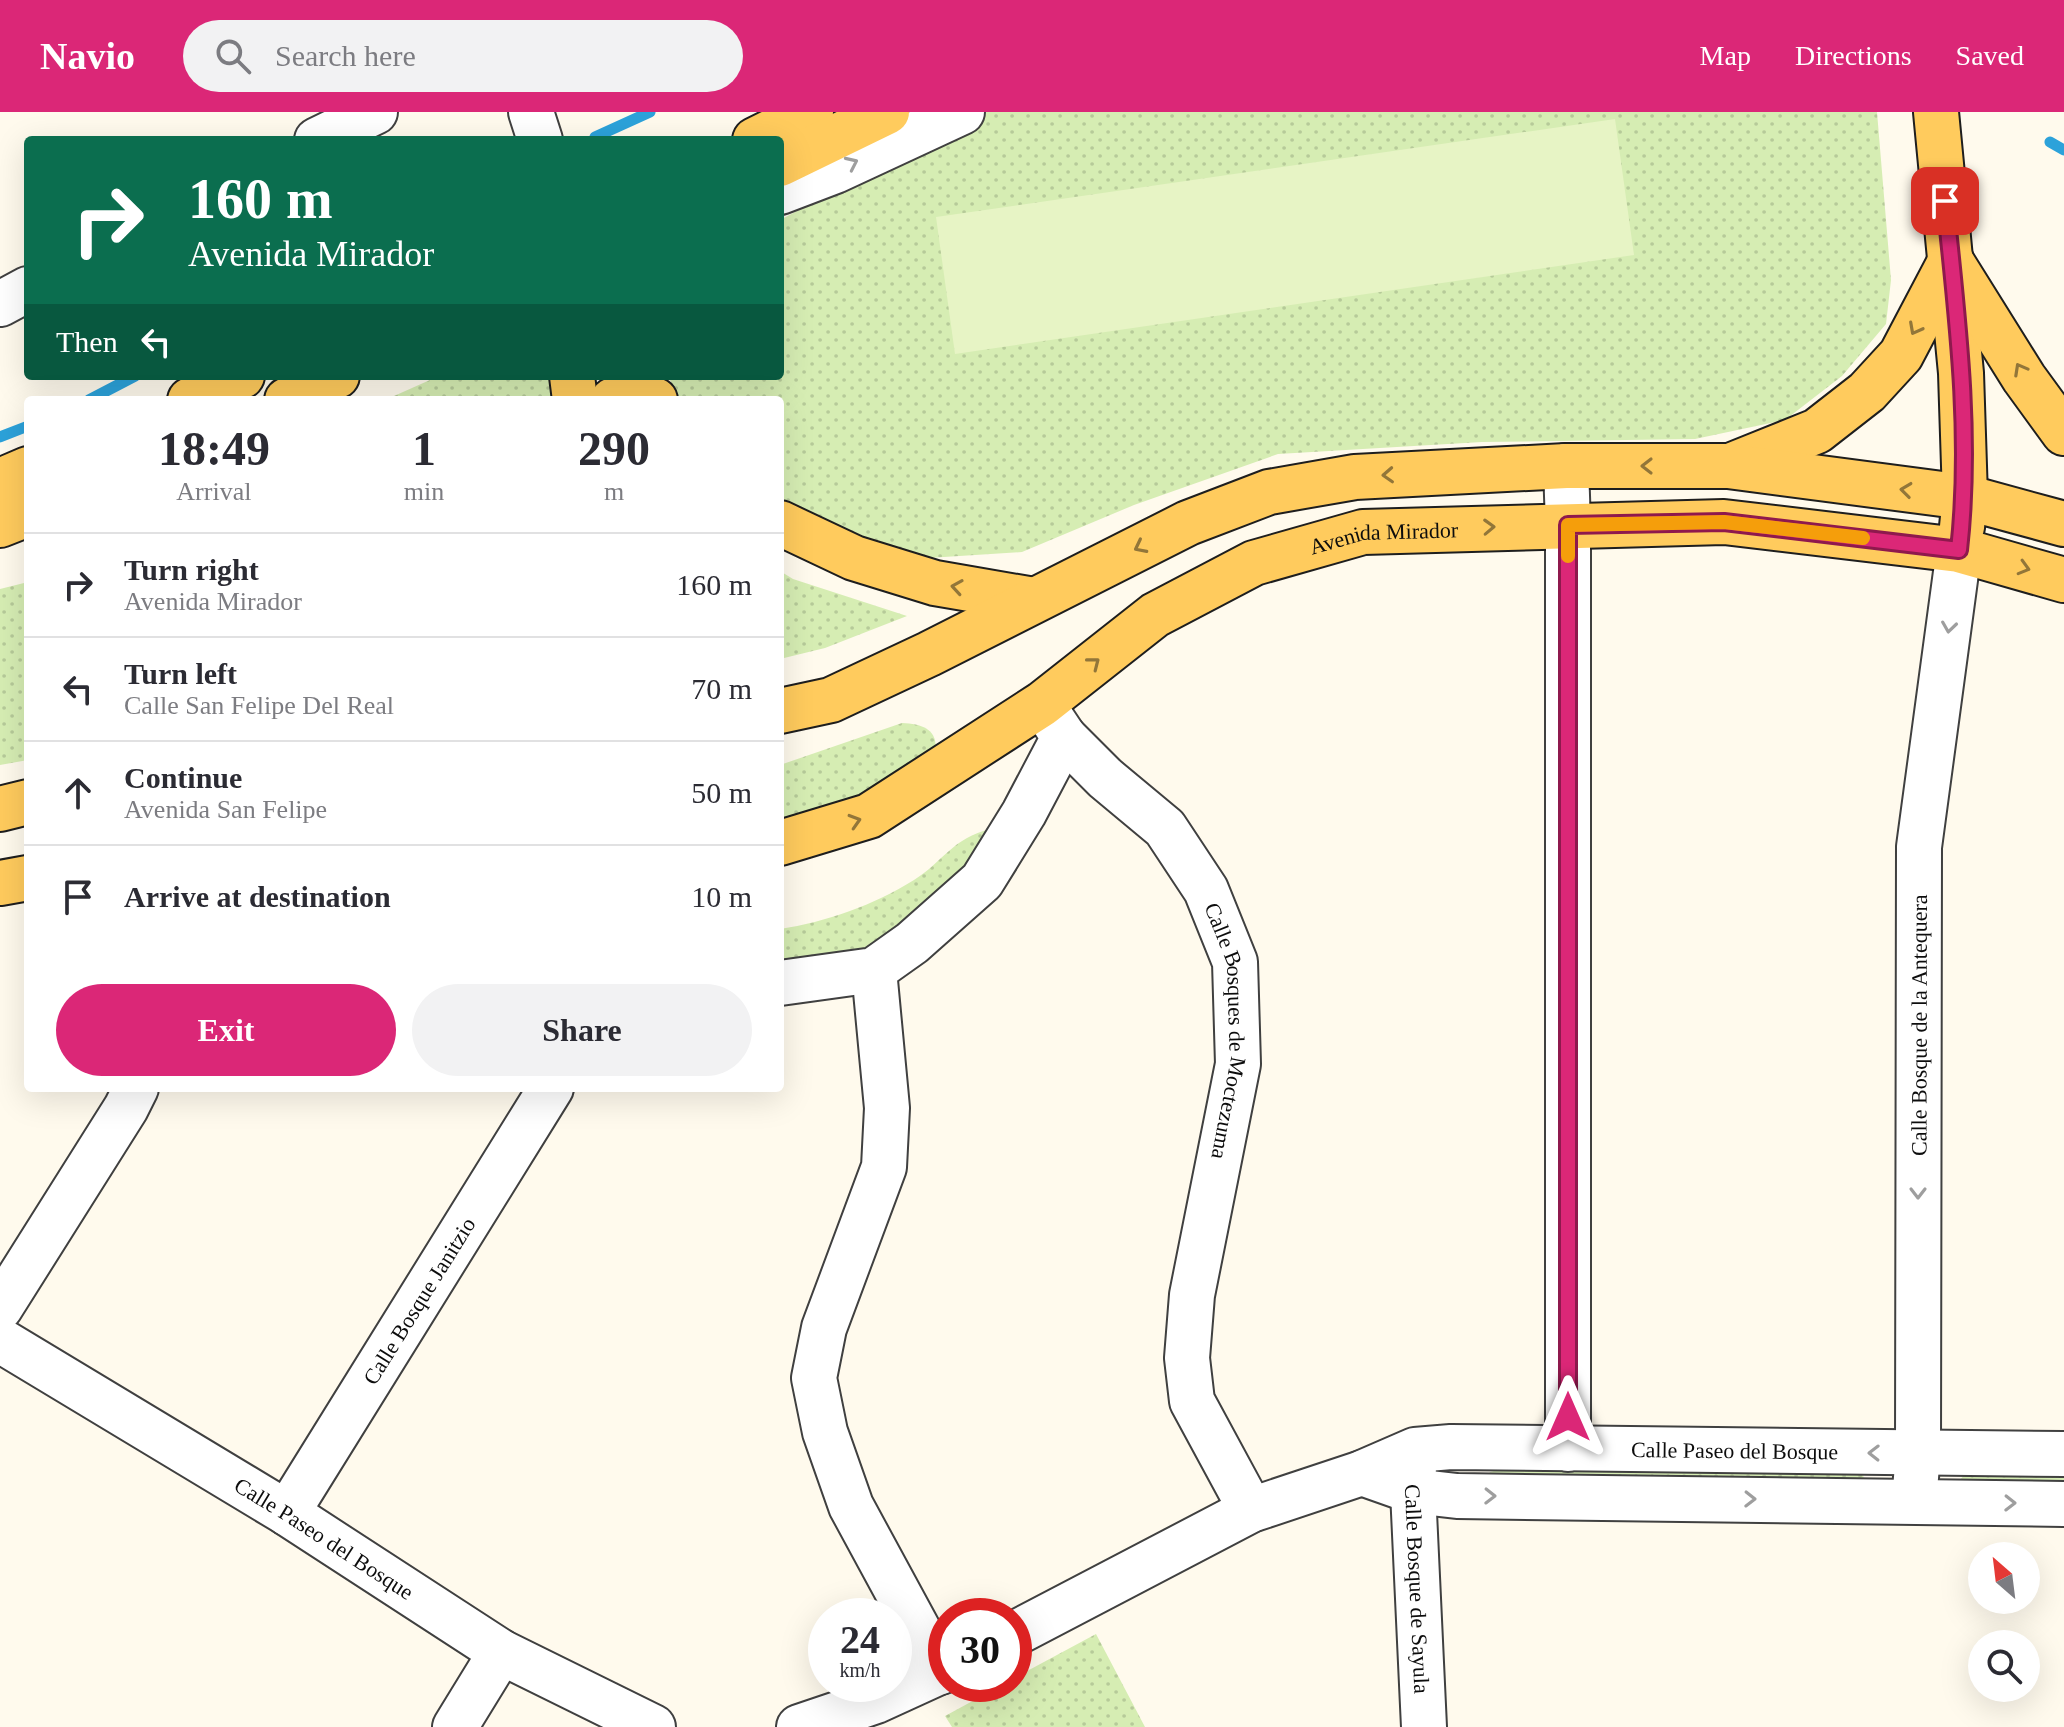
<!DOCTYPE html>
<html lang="en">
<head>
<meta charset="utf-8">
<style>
	body { margin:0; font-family:"Times New Roman",serif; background:#f2f2f3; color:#2b2b33; height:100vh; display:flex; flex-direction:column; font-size:30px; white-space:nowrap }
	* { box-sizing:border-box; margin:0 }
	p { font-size:26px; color:#7c7c81 }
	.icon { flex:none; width:44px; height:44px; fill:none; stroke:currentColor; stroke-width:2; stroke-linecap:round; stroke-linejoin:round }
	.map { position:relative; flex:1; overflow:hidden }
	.side { position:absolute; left:24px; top:284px; width:760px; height:696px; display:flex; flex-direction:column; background:#fff; border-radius:8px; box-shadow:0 8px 32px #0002 }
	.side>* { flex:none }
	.guide { position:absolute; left:24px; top:24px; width:760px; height:244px; border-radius:8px; box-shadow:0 8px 32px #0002; background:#0b6e4f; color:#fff; overflow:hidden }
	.needle { width:52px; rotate:332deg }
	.controls { position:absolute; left:1968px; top:1430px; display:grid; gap:16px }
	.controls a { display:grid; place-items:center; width:72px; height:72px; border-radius:50%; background:#fff; box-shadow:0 8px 32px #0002; font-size:40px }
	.speed { position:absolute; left:808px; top:1486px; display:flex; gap:16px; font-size:40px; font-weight:700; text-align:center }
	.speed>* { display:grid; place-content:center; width:104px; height:104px; border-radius:50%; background:#fff; box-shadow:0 8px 32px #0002; line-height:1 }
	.speed small { font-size:20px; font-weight:400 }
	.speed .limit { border:12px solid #d22; background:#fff; color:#111 }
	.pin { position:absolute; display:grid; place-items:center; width:68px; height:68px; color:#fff; margin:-34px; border-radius:16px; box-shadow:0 4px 12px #0006 }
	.me { position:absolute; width:88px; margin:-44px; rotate:0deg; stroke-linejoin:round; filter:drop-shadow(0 0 6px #0008) }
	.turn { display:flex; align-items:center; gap:28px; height:168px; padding:0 32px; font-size:36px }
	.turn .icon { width:104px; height:104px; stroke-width:2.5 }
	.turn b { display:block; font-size:56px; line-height:68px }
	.then { display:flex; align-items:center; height:76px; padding:0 32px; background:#0003; gap:16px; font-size:30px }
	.eta { display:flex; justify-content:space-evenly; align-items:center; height:136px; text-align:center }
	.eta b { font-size:48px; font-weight:700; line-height:56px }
	.button { display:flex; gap:16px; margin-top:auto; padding:16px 32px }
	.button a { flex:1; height:92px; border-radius:48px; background:#db2777; color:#fff; font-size:32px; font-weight:700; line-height:92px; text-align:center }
	.button a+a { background:#f2f2f3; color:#2b2b33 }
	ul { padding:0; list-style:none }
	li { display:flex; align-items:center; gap:24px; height:104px; padding:0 32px; border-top:2px solid #e1e1e2 }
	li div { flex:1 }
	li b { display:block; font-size:30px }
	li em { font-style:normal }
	header { display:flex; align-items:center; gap:48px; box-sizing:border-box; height:112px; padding:0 40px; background:#db2777; color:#fff }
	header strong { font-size:38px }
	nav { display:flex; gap:44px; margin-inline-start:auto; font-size:28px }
	.search { width:560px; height:72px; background:#f2f2f3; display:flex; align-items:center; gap:20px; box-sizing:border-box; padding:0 28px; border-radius:44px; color:#7c7c81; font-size:30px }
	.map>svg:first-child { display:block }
</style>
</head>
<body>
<header>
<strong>Navio</strong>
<div class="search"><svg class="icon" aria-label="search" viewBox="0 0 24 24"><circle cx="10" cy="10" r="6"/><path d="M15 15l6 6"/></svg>Search here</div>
<nav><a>Map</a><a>Directions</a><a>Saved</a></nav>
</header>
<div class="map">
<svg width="2064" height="1615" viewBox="0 0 2064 1615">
	<defs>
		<pattern id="park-dots" width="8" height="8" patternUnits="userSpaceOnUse" patternTransform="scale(2)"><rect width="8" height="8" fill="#d6edb3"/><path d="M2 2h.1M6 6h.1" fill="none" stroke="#b6ca99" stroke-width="1.8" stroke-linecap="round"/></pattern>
	</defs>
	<rect width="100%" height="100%" fill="#fffaed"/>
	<!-- park -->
	<g fill="url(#park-dots)">
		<polygon points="984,0 1877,0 1891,168 1886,212 1842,264 1785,308 1695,327 1482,330 1278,342 1134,393 1022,440 897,448 780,404 780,288 680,288 668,264 780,264 780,108"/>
		<polygon points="439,264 556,264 554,288 385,288"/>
		<polygon points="780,459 793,467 907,504 825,536 780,547"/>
		<polygon points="28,470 28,648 0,653 0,477"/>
		<path d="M902,611C924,612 939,618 935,642L886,677L780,712V653Z"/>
		<path d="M991,717L986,750L858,848L780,866V817C826,810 874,793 914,768C943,750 952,726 991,717Z"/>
		<polygon points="1498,1358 1857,1359 1863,1362 1864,1368 1485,1367 1490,1360"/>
		<polygon points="1965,1362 2064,1363 2064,1385 1959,1369"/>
		<polygon points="1096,1522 1145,1615 952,1615 945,1604 1004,1572 1014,1572 1014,1566"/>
	</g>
	<!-- pitch -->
	<polygon fill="#e7f4c5" points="1615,7 1634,143 955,242 936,105"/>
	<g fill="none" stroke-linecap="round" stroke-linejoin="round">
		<!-- stream -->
		<g stroke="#2ca2da" stroke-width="11">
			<polyline points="595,25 650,0"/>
			<polyline points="2050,30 2064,38"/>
			<polyline points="89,288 135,264"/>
			<polyline points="0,325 28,314"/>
		</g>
		<defs>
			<g id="minor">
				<polyline points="531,0 540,28"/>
				<polyline points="317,28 375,0"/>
				<polyline points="780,80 835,59 962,0"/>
				<polyline points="0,192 28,177"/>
				<polyline points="1566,354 1568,413 1568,1337"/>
				<path id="s1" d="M1064,625L1105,666L1165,716L1206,778L1235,850L1238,952L1192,1183L1187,1246L1192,1289L1251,1398"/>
				<polyline points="874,858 887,996 884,1055 824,1216 814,1266 825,1320 851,1394 941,1560"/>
				<polyline points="780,871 874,858 912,831 982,769 1024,701 1064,625 1048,601"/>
				<polyline points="0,1196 126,996 136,976"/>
				<path id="s2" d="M0,1228L287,1401L501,1540L653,1615"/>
				<path id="s3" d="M1414,1353L1413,1379L1424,1615"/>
				<polyline points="1362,1361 1413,1379 1457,1384 2064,1392"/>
				<path id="s4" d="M1914,1389L1918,1342L1919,735L1959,438"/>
				<path id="s5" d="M287,1401L551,976"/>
				<path id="s6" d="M1014,1522L1251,1398L1362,1361L1415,1338L1451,1335L2064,1342"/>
				<polyline points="455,1615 501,1540"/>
				<polyline points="799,1615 876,1589 946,1557"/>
			</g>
			<g id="major">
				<polyline points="1936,0 1961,261 1965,385 1962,415"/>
				<polyline points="755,28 811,0"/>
				<polyline points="780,52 887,0"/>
				<polyline points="1954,154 2024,266 2064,321"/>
				<polyline points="572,264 575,288"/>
				<polyline points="190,288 242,264"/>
				<polyline points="287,288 337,264"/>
				<polyline points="613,288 632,284 655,288"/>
				<polyline points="1735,352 1817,319 1867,280 1901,243 1951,148"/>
				<polyline points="0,369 28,357"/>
				<polyline points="780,411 854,446 935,471 1034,488"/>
				<polyline points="0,413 28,402"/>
				<polyline points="780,599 831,588 929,542 1188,411 1269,380 1355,365 1566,354 1728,354 1965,385 2064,412"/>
				<polyline points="0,697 28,690"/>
				<path id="s7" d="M780,731L869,704L1042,592L1155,503L1254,451L1363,420L1724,410L1959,438L2064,468"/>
				<polyline points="0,771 28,766"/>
			</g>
		</defs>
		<!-- minor casing -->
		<use href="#minor" stroke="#404040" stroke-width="48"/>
		<!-- major casing -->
		<use href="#major" stroke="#1e1e1e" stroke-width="48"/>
		<!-- minor -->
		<use href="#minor" stroke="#fff" stroke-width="44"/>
		<!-- major -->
		<use href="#major" stroke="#ffcb5d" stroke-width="44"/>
	</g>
	<!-- one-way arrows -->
	<defs><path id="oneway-chevron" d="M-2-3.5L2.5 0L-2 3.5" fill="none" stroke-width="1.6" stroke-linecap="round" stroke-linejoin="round" transform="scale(2)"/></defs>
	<g stroke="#9e9e9e">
		<use href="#oneway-chevron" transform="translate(852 51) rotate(-25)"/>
		<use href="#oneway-chevron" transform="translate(1949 515) rotate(98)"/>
		<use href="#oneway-chevron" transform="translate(1918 1081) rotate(90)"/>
		<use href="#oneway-chevron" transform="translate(1874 1341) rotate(-179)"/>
		<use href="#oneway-chevron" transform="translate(1490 1384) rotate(1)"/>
		<use href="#oneway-chevron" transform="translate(1750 1387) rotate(1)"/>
		<use href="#oneway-chevron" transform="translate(2010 1391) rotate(1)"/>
	</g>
	<g stroke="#927639">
		<use href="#oneway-chevron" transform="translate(1915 217) rotate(118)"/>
		<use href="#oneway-chevron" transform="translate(2020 257) rotate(-119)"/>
		<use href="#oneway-chevron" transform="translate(1647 354) rotate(-180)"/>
		<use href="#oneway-chevron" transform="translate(1388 363) rotate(177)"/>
		<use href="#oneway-chevron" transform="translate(1906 378) rotate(-173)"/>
		<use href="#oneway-chevron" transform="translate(1489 415) rotate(-2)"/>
		<use href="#oneway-chevron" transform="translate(1140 435) rotate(153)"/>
		<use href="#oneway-chevron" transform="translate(2024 456) rotate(16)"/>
		<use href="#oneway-chevron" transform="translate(957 475) rotate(-171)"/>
		<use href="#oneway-chevron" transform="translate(1094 551) rotate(-38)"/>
		<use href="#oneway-chevron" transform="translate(855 709) rotate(-17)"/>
	</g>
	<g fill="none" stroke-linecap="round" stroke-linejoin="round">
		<defs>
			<path id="route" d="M1568,1305V413L1724,410L1959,438C1972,322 1957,204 1945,89"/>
		</defs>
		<!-- route casing -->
		<use href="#route" stroke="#8e194d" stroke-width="20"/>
		<!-- route -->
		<use href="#route" stroke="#db2777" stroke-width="14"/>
		<!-- slow -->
		<polyline stroke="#f59e0b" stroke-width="14" points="1568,444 1568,413 1724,410 1863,426"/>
	</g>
	<g text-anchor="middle" stroke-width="8" stroke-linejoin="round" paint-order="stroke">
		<!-- street labels -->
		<g font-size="22" fill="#0d0d0d" stroke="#fff">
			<text dy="8" stroke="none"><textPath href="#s7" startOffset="688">Avenida Mirador</textPath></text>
			<text dy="8" stroke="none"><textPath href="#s4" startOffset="476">Calle Bosque de la Antequera</textPath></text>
			<text dy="8" stroke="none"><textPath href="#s1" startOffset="356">Calle Bosques de Moctezuma</textPath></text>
			<text dy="8" stroke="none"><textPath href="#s5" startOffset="250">Calle Bosque Janitzio</textPath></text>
			<text dy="8" stroke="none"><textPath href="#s6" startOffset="762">Calle Paseo del Bosque</textPath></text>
			<text dy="8" stroke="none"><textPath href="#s2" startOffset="380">Calle Paseo del Bosque</textPath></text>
			<text dy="8" stroke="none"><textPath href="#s3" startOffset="124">Calle Bosque de Sayula</textPath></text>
		</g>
	</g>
</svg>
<div class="controls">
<a><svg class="needle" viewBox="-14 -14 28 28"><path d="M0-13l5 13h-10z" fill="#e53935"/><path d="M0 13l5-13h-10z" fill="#7c7c81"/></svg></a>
<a><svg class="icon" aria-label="search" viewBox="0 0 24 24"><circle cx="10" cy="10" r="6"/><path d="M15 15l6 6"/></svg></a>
</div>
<div class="speed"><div>24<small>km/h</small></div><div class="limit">30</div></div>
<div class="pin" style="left:1945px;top:89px;background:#d93025"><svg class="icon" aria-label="arrive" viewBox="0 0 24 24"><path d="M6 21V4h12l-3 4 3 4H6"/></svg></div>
<svg class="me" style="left:1568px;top:1305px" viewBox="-20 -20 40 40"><path d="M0-17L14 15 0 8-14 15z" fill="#db2777" stroke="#fff" stroke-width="4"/></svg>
<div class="guide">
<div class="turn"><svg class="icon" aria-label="right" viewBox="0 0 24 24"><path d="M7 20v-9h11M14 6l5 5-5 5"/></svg><div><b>160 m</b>Avenida Mirador</div></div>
<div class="then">Then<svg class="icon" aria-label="left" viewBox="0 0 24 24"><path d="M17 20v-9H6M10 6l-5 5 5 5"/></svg></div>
</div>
<section class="side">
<div class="eta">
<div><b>18:49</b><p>Arrival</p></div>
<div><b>1</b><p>min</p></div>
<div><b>290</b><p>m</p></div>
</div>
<ul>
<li><svg class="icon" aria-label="right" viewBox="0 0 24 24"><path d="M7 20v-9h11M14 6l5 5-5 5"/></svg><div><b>Turn right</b><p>Avenida Mirador</p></div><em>160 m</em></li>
<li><svg class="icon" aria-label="left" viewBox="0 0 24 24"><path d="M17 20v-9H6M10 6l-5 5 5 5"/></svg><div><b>Turn left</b><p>Calle San Felipe Del Real</p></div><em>70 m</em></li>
<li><svg class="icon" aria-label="ahead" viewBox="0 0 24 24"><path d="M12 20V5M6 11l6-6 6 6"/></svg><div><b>Continue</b><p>Avenida San Felipe</p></div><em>50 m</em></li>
<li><svg class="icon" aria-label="arrive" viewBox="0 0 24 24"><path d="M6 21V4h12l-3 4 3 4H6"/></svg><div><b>Arrive at destination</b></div><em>10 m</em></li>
</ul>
<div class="button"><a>Exit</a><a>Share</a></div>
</section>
</div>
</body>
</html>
